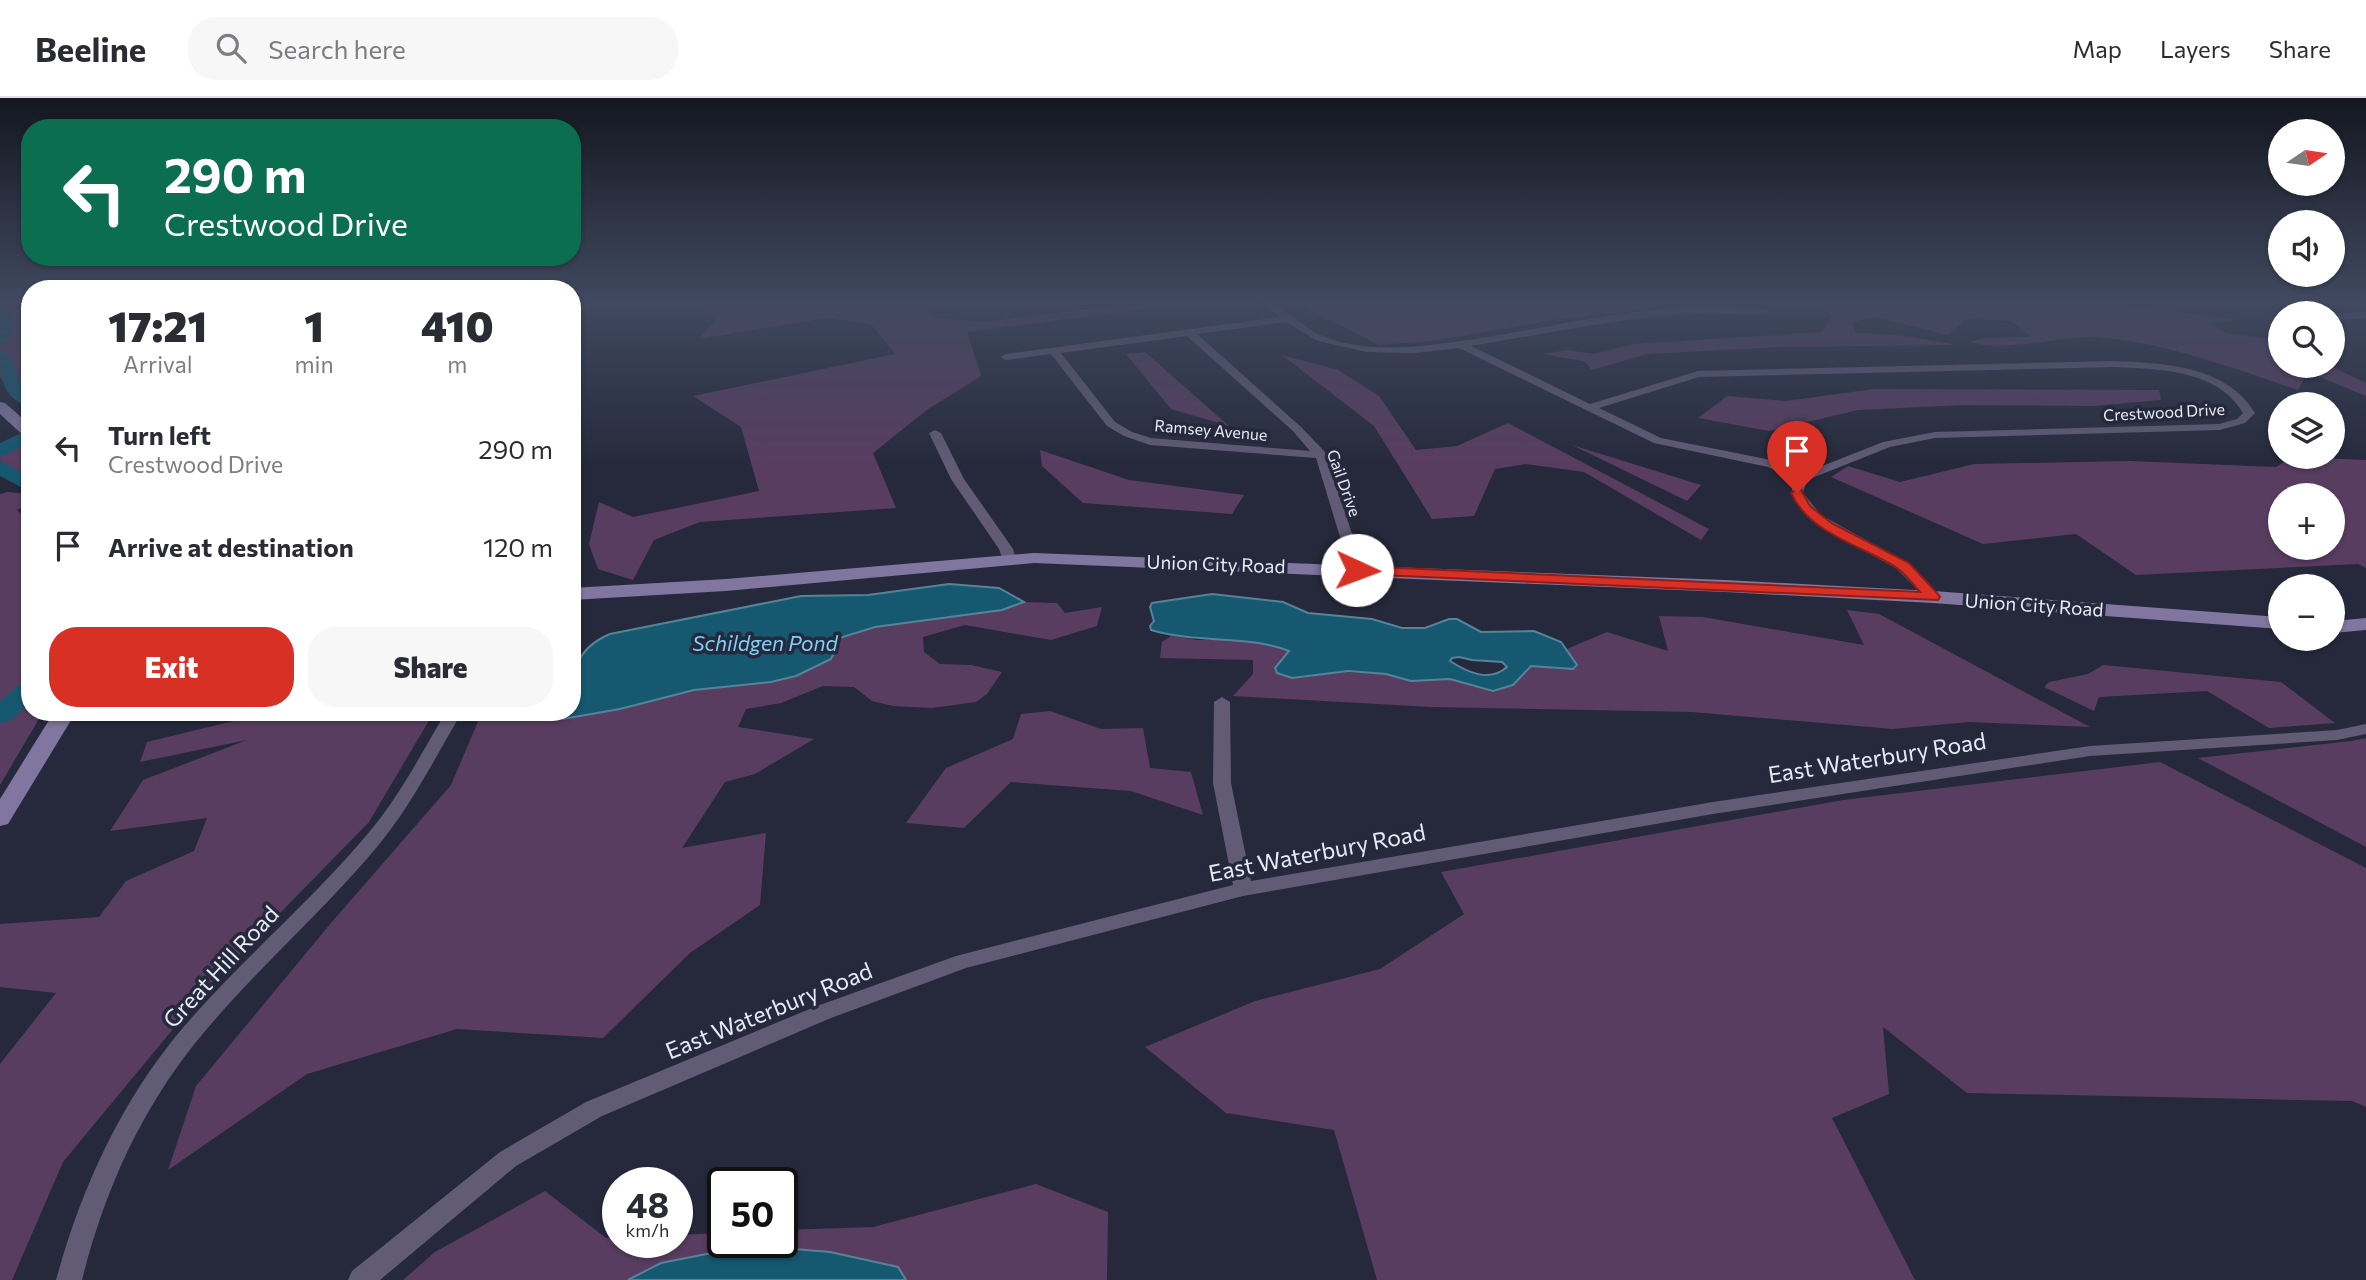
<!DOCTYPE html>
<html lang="en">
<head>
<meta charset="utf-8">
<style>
	body { margin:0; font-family:Commissioner,sans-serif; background:#f7f7f7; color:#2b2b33; height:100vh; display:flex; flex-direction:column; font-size:26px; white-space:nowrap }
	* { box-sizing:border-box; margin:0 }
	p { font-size:23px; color:#7c7c81 }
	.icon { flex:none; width:38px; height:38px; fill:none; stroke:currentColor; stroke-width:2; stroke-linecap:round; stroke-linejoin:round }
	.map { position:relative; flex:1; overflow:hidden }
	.panel { position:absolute; left:21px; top:182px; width:560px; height:441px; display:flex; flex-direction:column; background:#fff; border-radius:28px; box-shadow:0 2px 5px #0004 }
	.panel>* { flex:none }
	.banner { position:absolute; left:21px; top:21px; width:560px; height:147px; border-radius:28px; box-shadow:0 2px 5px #0004; background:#0b6e4f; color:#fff; overflow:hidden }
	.needle { width:46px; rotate:77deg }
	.tools { position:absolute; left:2268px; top:21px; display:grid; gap:14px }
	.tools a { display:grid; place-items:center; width:77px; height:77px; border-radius:50%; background:#fff; box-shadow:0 2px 5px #0004; font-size:35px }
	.speed { position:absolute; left:602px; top:1069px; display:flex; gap:14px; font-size:35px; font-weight:700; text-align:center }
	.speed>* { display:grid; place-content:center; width:91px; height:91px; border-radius:50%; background:#fff; box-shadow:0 2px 5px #0004; line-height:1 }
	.speed small { font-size:18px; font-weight:400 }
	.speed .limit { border:4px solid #111; border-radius:10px; background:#fff; color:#111 }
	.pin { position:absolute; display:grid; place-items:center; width:60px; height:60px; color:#fff; margin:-72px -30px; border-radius:50% 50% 50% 0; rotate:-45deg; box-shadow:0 0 7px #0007 }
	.pin .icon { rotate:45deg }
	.me { position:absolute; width:77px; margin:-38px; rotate:92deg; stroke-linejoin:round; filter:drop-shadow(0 0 5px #0008) }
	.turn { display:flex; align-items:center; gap:24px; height:147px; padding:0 28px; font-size:32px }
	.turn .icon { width:91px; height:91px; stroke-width:2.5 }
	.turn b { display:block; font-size:49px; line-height:60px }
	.eta { display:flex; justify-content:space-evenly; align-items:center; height:119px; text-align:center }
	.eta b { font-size:42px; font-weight:800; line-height:49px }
	.button { display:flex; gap:14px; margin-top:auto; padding:14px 28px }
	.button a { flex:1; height:80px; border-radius:28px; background:#d93025; color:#fff; font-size:28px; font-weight:800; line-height:80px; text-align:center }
	.button a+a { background:#f7f7f7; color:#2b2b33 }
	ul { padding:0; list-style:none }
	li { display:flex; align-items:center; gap:21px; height:98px; padding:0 28px }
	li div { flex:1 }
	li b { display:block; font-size:26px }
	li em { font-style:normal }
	header { display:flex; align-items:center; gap:42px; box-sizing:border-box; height:98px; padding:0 35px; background:#fff; border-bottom:2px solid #e1e1e2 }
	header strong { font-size:33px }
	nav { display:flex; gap:38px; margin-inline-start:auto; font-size:24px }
	.search { width:490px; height:63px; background:#f7f7f7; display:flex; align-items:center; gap:18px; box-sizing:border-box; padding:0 24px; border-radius:28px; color:#7c7c81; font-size:26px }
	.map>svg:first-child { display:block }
</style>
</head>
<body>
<header>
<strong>Beeline</strong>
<div class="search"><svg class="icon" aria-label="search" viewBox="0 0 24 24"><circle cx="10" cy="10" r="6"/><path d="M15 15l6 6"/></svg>Search here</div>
<nav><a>Map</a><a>Layers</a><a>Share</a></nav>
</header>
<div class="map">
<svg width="2366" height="1182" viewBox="0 0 2366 1182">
	<rect width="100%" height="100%" fill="#25293b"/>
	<!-- green -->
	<g fill="#593d61" fill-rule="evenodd">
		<polygon points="0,203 30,203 30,317 0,279"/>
		<polygon points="655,203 914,203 936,220 985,224 1146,203 1206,203 967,234 981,278 928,311 873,355 896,410 700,424 654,442 633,482 598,471 589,446 599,404 633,419 759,393 741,329 693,298 895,256 871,226 827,220 699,241 718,219 699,207 678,209"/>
		<polygon points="1293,203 1730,203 1707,208 1658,210 1559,221 1432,243 1379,247"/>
		<path d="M1809,203H2115L2130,208L2239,222L2211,225L2226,235L2278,242L2280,243V268H2330L2366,285V298L2308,274L2298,292C2235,271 2173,247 2107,240C2064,235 2008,256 1970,244L1986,240L2031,239L2011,223L1967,221L1948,237L1876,219L1852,224L1855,235L1900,237L1956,247L1779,249L1647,256L1592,272L1584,263L1542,256L1568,252L1594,256L1634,246L1822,234L1833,217Z"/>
		<polygon points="1145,254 1229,328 1171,311 1126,256"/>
		<polygon points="1282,257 1338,272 1379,298 1416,352 1457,348 1508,325 1709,431 1701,442 1584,374 1526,366 1495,371 1474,418 1432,421 1374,328"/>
		<polygon points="1874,291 2159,292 2161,302 2093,308 1965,307 1858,312 1769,333 1698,320 1727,298 1786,303"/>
		<path d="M19,339L30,347V388C0,382 0,381 0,351Z"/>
		<polygon points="1572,347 1701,387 1687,403"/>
		<polygon points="1040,352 1129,382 1244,397 1232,416 1083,405 1042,368"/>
		<path d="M2292,359L2366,362V470L2358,466L2136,477L2076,436L1983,446L1831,379L1848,368L1900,384L1974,366L2130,363L2276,369ZM2280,397H2333V450H2280Z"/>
		<polygon points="8,394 30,396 30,406 17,412 30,424 30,614 43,614 0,687 0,396"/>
		<polygon points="1024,504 1057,505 1065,515 1102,509 1097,528 1051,542 965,527 923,539 924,554 940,566 971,567 1002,574 987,596 976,604 932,610 893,608 872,603 854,589 823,588 781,605 746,611 738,629 814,641 755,676 725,684 682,750 766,735 760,807 690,855 603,940 457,931 307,976 168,1072 196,988 331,825 451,687 482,614 555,614 563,621 620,611 694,592 771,584 796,578 831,548 832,542 875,529 1002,512"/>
		<polygon points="1847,512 1879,516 2090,629 1969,624 1893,631 1692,614 1431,609 1233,598 1253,576 1253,562 1160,560 1162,544 1171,538 1197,542 1244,542 1264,544 1289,553 1281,561 1300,580 1339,574 1386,576 1403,581 1451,581 1476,589 1513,587 1531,568 1565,571 1576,567 1567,551 1607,534 1668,553 1659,518 1703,519 1864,547"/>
		<polygon points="2103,567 2281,584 2335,625 2269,630 2207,593 2099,599 2094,613 2044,589 2049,584 2088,576"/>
		<polygon points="1050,613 1101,631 1143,630 1150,670 1191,674 1203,717 1131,693 1011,684 964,730 906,725 946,670 1013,641 1021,616"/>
		<polygon points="254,614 434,614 369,724 207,890 63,1064 12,1182 0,1182 0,966 56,895 0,889 0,826 99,819 126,783 194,753 207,720 110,733 143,682 247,642 140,664 147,644 250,619"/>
		<polygon points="2366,640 2366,749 2198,660 2351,643"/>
		<polygon points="2160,664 2366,770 2366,1009 2352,1003 1967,995 1883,929 1889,996 1832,1020 1915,1182 1377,1182 1334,1032 1226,1015 1145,949 1255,903 1380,871 1464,816 1441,774 1843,702"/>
		<polygon points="1036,1086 1108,1114 1107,1182 403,1182 435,1154 545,1093 606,1140 618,1139 618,1144 677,1144 677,1137 723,1135 723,1144 782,1144 782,1132 873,1129"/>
	</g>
	<!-- water -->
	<g fill="#165870" stroke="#558498" stroke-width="2" fill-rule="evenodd">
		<path d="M949,486L999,490L1024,504L1002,512L875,529L833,542L834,555L831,561L796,578L771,584L694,592L620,611L563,621L555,617V614H572C572,578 572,552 610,536L801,498L868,497Z"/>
		<path d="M1212,496L1283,504L1308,515L1372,521L1402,530H1425L1449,521H1457L1481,534L1534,533L1561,544L1577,567L1573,571L1531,568L1513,587L1493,593L1450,581L1411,583L1386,576L1348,573L1292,580L1277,575L1275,570L1289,553C1244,536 1197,546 1151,532L1150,528L1154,523L1150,509L1152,505ZM1459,559L1472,562L1502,564L1507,569C1489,585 1467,574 1450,563L1452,560Z"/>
		<polygon points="770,1149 830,1154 898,1169 906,1182 628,1182 661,1165 732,1151"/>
	</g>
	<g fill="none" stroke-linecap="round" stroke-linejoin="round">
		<!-- river -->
		<g fill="#165870" fill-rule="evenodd">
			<polygon points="0,206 13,213 12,232 6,246 0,247"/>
			<path d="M0,253C20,258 15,286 30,297V308C2,302 0,278 0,253Z"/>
			<polygon points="30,331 30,345 0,359 0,345"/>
			<polygon points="0,363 30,379 30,394 0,378"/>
			<polygon points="30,583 30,605 10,623 0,625 0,603 21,585"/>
		</g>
		<!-- street -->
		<g fill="#615b75" fill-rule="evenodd">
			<polygon points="585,203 596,203 572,222 572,214"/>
			<path d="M1259,203C1282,203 1298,226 1318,236C1354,253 1399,251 1438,246C1537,235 1638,203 1738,209C1748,210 1761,209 1769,214C1761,219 1709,215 1695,215C1619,220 1545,236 1471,248L1590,306L1698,273L2112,263C2163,265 2226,267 2255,315L2245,325L2220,332L1935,340L1890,349L1807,382L1803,395L1821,417L1907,465L1940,499L1933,503L1928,502L1897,471L1812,423L1791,395L1795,382L1768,369L1654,345L1459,250L1414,255L1367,254L1318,243L1286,224L1197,236L1301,329L1325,354L1364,472L1357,476L1350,472L1316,360L1150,347L1124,338L1107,328L1051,256L1006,262L1001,259L1006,256L1280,219ZM1187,238L1293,333L1310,353L1151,340L1132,334L1115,324L1061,255ZM2112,269C2157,271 2218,271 2243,315L2237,321L2219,326L1935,334L1883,344L1802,376L1776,363L1661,340L1599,310L1699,279Z"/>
			<polygon points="2366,214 2366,220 2333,222 2333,216"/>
			<polygon points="935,332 941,335 964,381 1013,451 1016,462 1014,465 1004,465 999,451 951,381 929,335"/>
			<polygon points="1222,599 1230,604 1231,685 1251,783 1713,704 2090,648 2337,632 2366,626 2366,636 2337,642 2090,658 1713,716 1243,798 966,870 831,920 602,1018 516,1068 380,1182 348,1182 352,1173 500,1054 586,1004 817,908 956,858 1233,787 1213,685 1214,604"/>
			<path d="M446,614H462C435,660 411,708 377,749C320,817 252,875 196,944C139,1015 104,1095 82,1182H56C81,1091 120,1005 181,932C242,860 316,800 375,727C403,692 423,652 446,614Z"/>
		</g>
		<!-- secondary -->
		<g fill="#80769f" fill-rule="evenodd">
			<polygon points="0,304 5,305 30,327 30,341 25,339 0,316"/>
			<polygon points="1034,455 1725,482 1933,493 2280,519 2280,531 1933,505 1725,494 1034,465 726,493 572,502 572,490 726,481"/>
			<polygon points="2366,520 2366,532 2333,535 2333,523"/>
			<polygon points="54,614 76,614 8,726 0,728 0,701"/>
		</g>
	</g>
	<!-- sky -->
	<linearGradient id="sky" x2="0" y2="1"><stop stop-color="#141720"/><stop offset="0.55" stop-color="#404960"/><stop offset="1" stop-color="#404960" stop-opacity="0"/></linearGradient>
	<rect width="2366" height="369" fill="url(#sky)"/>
	<!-- route -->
	<path fill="#d93025" stroke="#8d1f18" stroke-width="2" d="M1797,391L1801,392L1810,408L1821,417L1833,426L1909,465L1938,496L1940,499L1938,502L1357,476L1350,472L1357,468L1920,494C1913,486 1906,476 1897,470C1860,446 1811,437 1791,395Z"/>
	<g text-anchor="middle" stroke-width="7" stroke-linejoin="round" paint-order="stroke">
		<!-- far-street labels -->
		<g font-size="16" fill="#e7ebf7" stroke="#25293b">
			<text transform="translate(2164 314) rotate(-3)" y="6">Crestwood Drive</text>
			<text transform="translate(1211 332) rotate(5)" y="6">Ramsey Avenue</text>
			<text transform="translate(1344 385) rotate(70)" y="6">Gail Drive</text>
		</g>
		<!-- street labels -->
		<g font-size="19" fill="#e7ebf7" stroke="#25293b">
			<text transform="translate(1216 466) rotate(2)" y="7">Union City Road</text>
			<text transform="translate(2034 507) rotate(4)" y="7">Union City Road</text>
		</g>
		<!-- water labels -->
		<g font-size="21" font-style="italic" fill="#7cd2f7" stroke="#25293b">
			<text x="765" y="553">Schildgen Pond</text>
		</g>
		<!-- near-street labels -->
		<g font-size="23" fill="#e7ebf7" stroke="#25293b">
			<text transform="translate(1877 660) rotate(-9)" y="8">East Waterbury Road</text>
			<text transform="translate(1317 755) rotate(-11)" y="8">East Waterbury Road</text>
			<text transform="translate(221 869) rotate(-47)" y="8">Great Hill Road</text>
			<text transform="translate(769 913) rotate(-22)" y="8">East Waterbury Road</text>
		</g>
	</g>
</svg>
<div class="tools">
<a><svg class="needle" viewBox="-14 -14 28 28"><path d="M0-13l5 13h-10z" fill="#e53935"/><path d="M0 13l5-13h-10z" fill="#7c7c81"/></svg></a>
<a><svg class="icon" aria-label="sound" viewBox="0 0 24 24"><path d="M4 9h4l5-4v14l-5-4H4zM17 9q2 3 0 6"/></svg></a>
<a><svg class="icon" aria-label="search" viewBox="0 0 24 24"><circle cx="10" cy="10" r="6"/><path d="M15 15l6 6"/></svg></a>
<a><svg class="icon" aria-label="layers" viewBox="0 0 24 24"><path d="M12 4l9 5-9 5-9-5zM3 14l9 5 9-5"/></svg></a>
<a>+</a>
<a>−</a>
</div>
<div class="speed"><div>48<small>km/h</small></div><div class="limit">50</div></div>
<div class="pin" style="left:1797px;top:395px;background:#d93025"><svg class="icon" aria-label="arrive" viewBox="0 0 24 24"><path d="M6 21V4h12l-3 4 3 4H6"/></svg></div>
<svg class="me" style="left:1357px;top:472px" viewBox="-20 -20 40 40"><circle r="19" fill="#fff"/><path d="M0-13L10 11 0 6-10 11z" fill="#d93025"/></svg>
<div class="banner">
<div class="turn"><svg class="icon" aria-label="left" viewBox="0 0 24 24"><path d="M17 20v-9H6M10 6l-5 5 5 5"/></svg><div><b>290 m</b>Crestwood Drive</div></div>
</div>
<section class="panel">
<div class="eta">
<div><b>17:21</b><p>Arrival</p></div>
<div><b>1</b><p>min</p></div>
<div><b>410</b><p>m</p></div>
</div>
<ul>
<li><svg class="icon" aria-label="left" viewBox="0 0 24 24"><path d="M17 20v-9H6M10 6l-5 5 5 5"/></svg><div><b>Turn left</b><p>Crestwood Drive</p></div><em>290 m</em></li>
<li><svg class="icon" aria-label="arrive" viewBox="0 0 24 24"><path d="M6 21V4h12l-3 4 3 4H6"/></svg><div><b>Arrive at destination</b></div><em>120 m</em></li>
</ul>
<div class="button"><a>Exit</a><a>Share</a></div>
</section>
</div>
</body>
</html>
